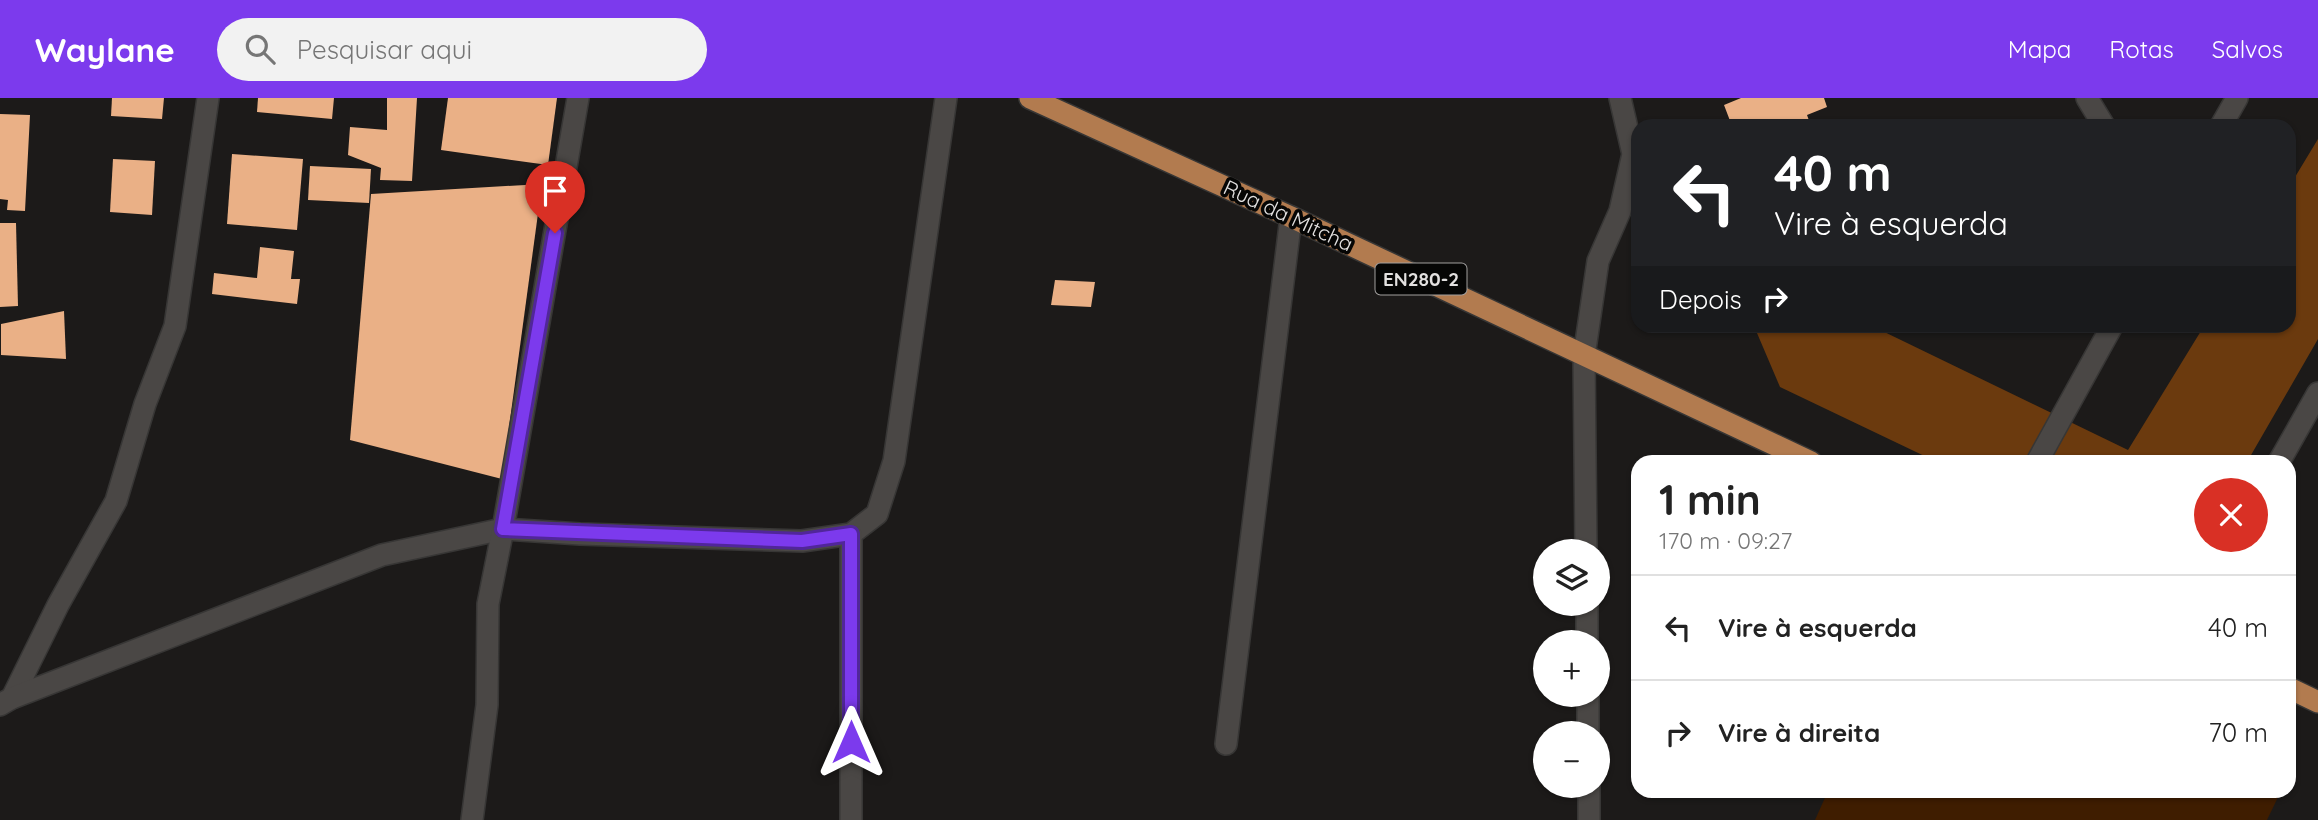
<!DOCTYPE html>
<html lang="pt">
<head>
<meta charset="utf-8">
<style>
	body { margin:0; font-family:Quicksand,sans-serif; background:#f2f2f2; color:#222; height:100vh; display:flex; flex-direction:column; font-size:26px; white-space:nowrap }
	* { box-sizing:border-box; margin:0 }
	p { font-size:23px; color:#767676 }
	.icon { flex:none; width:38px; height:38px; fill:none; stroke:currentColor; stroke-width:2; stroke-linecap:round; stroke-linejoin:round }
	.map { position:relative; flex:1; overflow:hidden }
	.side { position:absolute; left:1631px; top:357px; width:665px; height:343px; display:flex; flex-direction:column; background:#fff; border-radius:21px; box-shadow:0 2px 5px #0004 }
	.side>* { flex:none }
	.hud { position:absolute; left:1631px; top:21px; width:665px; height:214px; border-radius:21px; box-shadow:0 2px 5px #0004; background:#202124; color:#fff; overflow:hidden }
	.controls { position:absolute; left:1533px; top:441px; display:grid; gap:14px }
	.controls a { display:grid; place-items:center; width:77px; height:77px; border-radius:50%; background:#fff; box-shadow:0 2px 5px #0004; font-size:35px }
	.pin { position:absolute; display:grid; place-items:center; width:60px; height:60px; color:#fff; margin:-72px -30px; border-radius:50% 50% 50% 0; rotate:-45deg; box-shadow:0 0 7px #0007 }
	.pin .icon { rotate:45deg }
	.me { position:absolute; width:77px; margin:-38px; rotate:0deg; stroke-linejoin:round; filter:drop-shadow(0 0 5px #0008) }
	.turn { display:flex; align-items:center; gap:24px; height:147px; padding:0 28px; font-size:32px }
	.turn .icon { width:91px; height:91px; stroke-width:2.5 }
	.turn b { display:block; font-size:49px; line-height:60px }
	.then { display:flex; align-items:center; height:66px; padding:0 28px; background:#0003; gap:14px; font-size:26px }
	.round { display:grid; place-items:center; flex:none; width:74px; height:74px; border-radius:37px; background:#f2f2f2 }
	.head { display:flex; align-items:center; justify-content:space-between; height:119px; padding:0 28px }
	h1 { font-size:42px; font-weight:800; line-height:52px }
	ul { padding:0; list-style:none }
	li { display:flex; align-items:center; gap:21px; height:105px; padding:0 28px; border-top:2px solid #e0e0e0 }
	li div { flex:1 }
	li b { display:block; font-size:26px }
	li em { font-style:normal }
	header { display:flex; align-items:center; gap:42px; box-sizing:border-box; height:98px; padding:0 35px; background:#7c3aed; color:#fff }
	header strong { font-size:33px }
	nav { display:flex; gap:38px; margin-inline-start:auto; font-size:24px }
	.search { width:490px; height:63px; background:#f2f2f2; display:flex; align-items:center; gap:18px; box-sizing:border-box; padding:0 24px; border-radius:38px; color:#767676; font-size:26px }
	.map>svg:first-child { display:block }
</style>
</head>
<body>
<header>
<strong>Waylane</strong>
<div class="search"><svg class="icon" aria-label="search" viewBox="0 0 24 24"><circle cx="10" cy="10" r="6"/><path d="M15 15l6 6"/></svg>Pesquisar aqui</div>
<nav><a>Mapa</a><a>Rotas</a><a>Salvos</a></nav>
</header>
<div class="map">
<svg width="2318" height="722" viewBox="0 0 2318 722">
	<rect width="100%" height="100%" fill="#1c1a19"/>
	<!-- green -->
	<polygon fill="#3f1d00" points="1828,693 2281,693 2267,722 1815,722"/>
	<!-- forest -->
	<polygon fill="#6b3a0e" points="2318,41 2318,241 2247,364 1937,364 1780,289 1754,228 1872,228 2128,352 2204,228 2289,228 2289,89"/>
	<!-- building -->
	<g fill="#eab086">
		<polygon points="112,0 164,0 162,21 111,18"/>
		<polygon points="258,0 334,0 332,21 257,14"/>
		<polygon points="387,0 417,0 412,83 380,82 381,70 348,57 350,29 387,32"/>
		<polygon points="448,0 557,0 548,67 441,52"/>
		<polygon points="1741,0 1824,0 1827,9 1807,17 1811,28 1732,28 1724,7"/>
		<polygon points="0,16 30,17 25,113 7,112 8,102 0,101"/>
		<polygon points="232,56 303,61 297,132 227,126"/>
		<polygon points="113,61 155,63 152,117 110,114"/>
		<polygon points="310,68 371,71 369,105 308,102"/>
		<polygon points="542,86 502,381 350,342 371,96"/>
		<polygon points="0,125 16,125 18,208 0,209"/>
		<polygon points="260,149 294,153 291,181 300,181 297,206 212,196 214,175 257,180"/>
		<polygon points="1055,182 1095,184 1091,209 1051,207"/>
		<polygon points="64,213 66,261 1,257 1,226"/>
	</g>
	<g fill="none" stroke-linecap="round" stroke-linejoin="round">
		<defs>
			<g id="minor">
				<polyline points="2087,0 2104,28"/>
				<polyline points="2221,28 2237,0"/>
				<polyline points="2037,364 2112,228"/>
				<polyline points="2279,364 2318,295"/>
				<polyline points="1586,453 1584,258 1598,163 1620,113 1633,56 1620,0"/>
				<polyline points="1587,506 1587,544"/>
				<polyline points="1588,597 1588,635"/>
				<polyline points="12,600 58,507 116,403 145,306 175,228 208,0"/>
				<polyline points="0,607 12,600 382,457 503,431 580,436 802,443 851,436 877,416 894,363 946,0"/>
				<polyline points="1226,646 1291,119"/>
				<polyline points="1589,688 1589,722"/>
				<polyline points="472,722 487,607 488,506 503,431 578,0"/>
				<polyline points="851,722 851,436"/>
			</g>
			<g id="major">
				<polyline points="1030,0 1291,119 1811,364"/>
				<polyline points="2289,590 2318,604"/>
			</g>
		</defs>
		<!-- minor casing -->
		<use href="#minor" stroke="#373635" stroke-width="24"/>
		<!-- major casing -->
		<use href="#major" stroke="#373635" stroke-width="24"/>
		<!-- minor -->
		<use href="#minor" stroke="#4a4745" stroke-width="21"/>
		<!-- major -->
		<use href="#major" stroke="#b27b4f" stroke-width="21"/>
	</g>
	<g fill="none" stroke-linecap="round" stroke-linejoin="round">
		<defs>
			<polyline id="route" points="555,135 503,431 802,443 851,436 851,644"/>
		</defs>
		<!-- route casing -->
		<use href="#route" stroke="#51269a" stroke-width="18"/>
		<!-- route -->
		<use href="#route" stroke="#7c3aed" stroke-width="12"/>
	</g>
	<g text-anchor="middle" stroke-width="7" stroke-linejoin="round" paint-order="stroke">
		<!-- shield labels -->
		<rect fill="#060605" stroke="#a19f9e" stroke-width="2" x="1375.5" y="165.5" width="91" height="31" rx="5"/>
		<g font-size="19" font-weight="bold" fill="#e3e1e0">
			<text x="1421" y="188">EN280-2</text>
		</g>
		<!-- street labels -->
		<g font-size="21" fill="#e3e1e0" stroke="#060605">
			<text transform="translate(1288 118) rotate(25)" y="7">Rua da Mitcha</text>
		</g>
	</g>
</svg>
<div class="controls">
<a><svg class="icon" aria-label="layers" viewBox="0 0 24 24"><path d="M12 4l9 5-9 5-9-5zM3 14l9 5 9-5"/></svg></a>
<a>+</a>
<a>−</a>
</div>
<div class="pin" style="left:555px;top:135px;background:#d93025"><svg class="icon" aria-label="arrive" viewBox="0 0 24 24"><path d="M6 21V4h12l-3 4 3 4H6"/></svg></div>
<svg class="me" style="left:851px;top:644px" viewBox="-20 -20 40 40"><path d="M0-17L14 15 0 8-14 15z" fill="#7c3aed" stroke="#fff" stroke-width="4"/></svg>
<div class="hud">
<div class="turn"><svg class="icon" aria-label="left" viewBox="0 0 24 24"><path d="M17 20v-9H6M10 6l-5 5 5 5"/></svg><div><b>40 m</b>Vire à esquerda</div></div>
<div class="then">Depois<svg class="icon" aria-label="right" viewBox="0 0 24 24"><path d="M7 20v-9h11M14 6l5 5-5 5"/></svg></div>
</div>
<section class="side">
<div class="head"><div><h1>1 min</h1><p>170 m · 09:27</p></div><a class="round" style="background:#d93025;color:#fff"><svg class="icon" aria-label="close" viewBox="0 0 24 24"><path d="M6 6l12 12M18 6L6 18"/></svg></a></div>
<ul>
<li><svg class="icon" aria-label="left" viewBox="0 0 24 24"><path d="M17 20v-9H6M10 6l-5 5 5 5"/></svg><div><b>Vire à esquerda</b></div><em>40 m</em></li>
<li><svg class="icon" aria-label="right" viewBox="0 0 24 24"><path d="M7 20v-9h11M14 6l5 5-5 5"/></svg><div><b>Vire à direita</b></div><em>70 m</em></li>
</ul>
</section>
</div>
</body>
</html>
